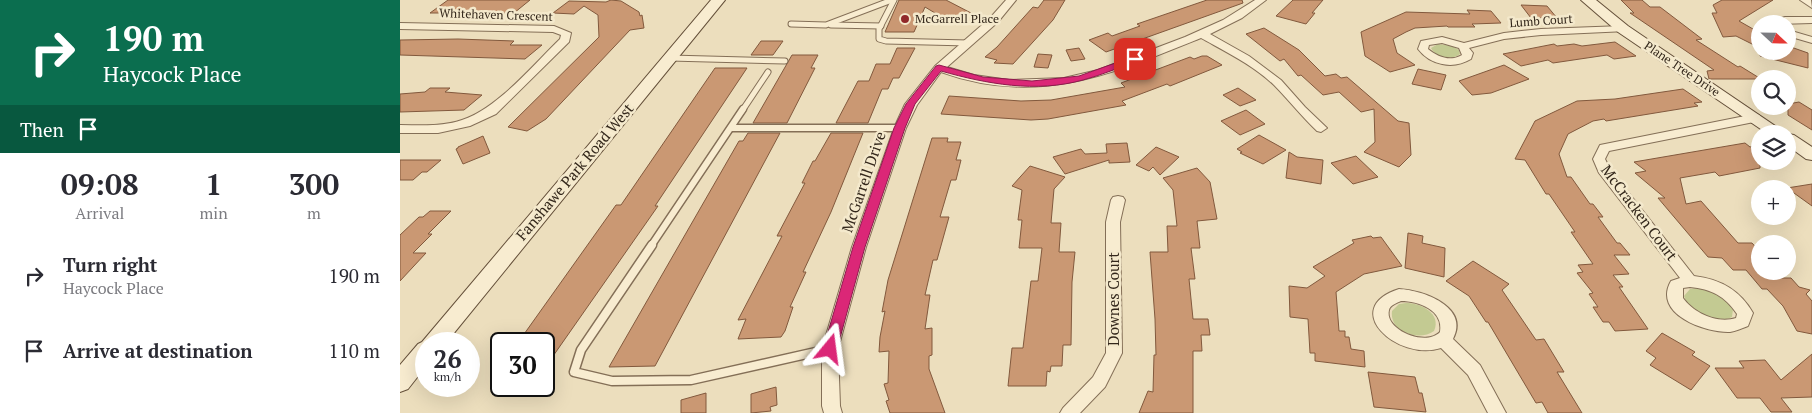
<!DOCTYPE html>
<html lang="en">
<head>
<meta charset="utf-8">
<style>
	body { margin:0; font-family:"PT Serif",serif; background:#f7f7f7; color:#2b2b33; height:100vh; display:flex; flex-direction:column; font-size:19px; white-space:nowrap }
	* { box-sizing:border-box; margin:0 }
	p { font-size:16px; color:#7c7c81 }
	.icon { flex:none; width:28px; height:28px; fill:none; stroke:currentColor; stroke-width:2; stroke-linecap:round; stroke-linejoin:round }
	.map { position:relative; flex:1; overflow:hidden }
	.panel { display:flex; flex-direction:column; background:#fff; width:400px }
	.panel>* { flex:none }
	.hud { background:#0b6e4f; color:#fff; overflow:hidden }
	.needle { width:32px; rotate:112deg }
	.fabs { position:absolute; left:1351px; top:15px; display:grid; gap:10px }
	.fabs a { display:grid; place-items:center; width:45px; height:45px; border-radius:50%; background:#fff; box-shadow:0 5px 20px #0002; font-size:25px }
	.speed { position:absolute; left:15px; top:332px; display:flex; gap:10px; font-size:25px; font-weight:700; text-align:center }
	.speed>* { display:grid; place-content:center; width:65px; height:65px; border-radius:50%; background:#fff; box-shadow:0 5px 20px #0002; line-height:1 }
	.speed small { font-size:12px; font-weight:400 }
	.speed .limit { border:2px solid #111; border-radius:8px; background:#fff; color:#111 }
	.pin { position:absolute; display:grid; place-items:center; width:42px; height:42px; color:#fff; margin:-21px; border-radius:10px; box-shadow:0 2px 8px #0006 }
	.me { position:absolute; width:55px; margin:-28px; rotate:16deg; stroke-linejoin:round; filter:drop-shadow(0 0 4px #0008) }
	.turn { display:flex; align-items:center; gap:18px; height:105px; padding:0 20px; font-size:22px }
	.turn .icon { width:65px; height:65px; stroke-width:2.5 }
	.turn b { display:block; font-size:35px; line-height:42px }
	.then { display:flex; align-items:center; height:48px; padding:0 20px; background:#0003; gap:10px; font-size:19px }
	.eta { display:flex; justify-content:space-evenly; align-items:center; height:85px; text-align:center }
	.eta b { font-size:30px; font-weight:800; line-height:35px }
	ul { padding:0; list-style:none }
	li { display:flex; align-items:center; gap:15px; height:75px; padding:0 20px }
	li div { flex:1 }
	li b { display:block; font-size:19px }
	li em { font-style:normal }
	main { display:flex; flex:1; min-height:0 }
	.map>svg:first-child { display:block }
</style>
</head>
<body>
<main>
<section class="panel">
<div class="hud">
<div class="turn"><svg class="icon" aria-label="right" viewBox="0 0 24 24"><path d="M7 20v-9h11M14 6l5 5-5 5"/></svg><div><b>190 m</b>Haycock Place</div></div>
<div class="then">Then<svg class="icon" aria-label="arrive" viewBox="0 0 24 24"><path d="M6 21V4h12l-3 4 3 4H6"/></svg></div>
</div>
<div class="eta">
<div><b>09:08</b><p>Arrival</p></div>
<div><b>1</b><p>min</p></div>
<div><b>300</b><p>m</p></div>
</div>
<ul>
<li><svg class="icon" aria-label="right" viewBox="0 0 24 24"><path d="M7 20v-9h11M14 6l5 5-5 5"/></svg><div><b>Turn right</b><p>Haycock Place</p></div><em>190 m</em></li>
<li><svg class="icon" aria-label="arrive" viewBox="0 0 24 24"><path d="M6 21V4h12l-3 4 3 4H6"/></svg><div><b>Arrive at destination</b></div><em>110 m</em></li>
</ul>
</section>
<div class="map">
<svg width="1412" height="413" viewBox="0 0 1412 413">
	<rect width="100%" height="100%" fill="#ecdebd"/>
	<!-- green -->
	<g fill="#c3ca92">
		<path d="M1038,44L1052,46L1059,50L1060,54C1051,61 1036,58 1031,48Z"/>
		<path d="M1296,288C1312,289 1323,296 1333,309L1332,317C1316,325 1289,313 1284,296L1290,289Z"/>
		<path d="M1006,303C1020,303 1042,313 1034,331C1019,342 989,332 992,311L999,304Z"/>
	</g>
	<!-- building -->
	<g fill="#ca9873" stroke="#82593d">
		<polygon points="48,0 130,0 114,13 30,13"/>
		<polygon points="211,0 221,1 239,12 240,16 242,15 244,28 230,30 146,119 127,131 108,127 199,37 198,15 184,6 174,14 153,13 169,1 206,2"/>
		<polygon points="499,0 546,0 571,13 550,22 525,7 514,32 485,32"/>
		<polygon points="644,0 665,0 653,20 613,64 594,63 597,60 585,57 597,47 633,7 638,8"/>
		<polygon points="807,0 842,0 843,3 706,52 689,40 708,33 712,36 740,26 737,24"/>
		<polygon points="893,0 923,0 912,13 915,13 906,24 876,16"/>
		<polygon points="1221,0 1242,0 1250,7 1260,7 1302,39 1296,40 1338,67 1340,66 1361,79 1309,79 1307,71 1314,70 1230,13 1234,13"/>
		<polygon points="1322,0 1373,0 1339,21 1360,33 1360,48 1336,36 1323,37 1312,13 1317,13 1313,5"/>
		<polygon points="1121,5 1147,6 1157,18 1131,18"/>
		<polygon points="1067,10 1091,11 1101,23 1072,24 1075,27 1048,27 1047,26 1015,28 1006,32 993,39 997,53 1015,65 990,72 965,56 961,32 1006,12 1070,14"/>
		<polygon points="864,28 899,50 925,76 936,74 941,78 947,77 998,121 1009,123 1011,155 999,167 964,152 975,142 974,109 961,112 939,92 923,95 901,75 898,76 884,59 880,61 846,34"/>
		<polygon points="58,39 114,41 110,45 142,45 125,59 0,55 0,40"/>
		<polygon points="361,41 383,41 373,55 351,55"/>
		<polygon points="1215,42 1236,56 1214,59 1207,55 1153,63 1148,60 1121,66 1103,54 1154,44 1157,46 1174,44 1182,46"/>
		<polygon points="1388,46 1408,53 1408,68 1360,56 1361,51 1388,51"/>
		<polygon points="497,48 515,48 499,78 493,78 488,89 482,89 468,123 436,123 458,81 469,81 476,64 490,64"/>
		<polygon points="679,48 685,59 671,61 666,50"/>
		<polygon points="638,54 652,55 648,68 634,67"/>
		<polygon points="392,55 418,55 411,68 415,68 387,123 353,123"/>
		<polygon points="802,56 807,56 822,65 770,86 767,84 722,101 726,105 648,119 631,120 541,114 549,96 621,101 651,100 725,87 721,83 790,57 794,59"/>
		<polygon points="1104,65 1129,79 1091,93 1072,95 1059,81"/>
		<polygon points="315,68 347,68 255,206 258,206 144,369 144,344 117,344 216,205 221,205"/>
		<polygon points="1018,69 1046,75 1041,90 1012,84"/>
		<polygon points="30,88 50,88 45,92 82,95 64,110 0,112 0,94 25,92"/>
		<polygon points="838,88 856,100 840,106 823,95"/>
		<polygon points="1283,89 1302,102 1294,103 1298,106 1206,121 1204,119 1193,121 1168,134 1159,154 1167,177 1171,177 1190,204 1193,204 1203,217 1198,217 1217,243 1220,243 1230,255 1214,255 1229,274 1213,275 1223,287 1219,287 1248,329 1215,331 1209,322 1203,322 1193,307 1198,307 1189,294 1193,293 1177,273 1183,272 1178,265 1193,264 1171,232 1175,232 1149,194 1146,194 1125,160 1115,159 1135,121 1177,101 1215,99"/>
		<polygon points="1399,102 1412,110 1412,130 1388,115 1388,104"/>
		<polygon points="846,110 865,124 840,135 821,121"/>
		<polygon points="348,133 380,133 255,366 209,367 339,141 343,141"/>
		<polygon points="431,133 463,133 431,212 403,272 406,272 390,307 393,307 385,331 381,337 338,339 346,319 338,320 382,236 377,236 405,183 402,183 413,161 415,161"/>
		<polygon points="859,135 886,150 863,164 840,153 842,152 837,149"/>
		<polygon points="83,136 90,153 63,164 56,149 58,148 58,147"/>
		<polygon points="532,138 548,138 547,142 561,142 556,160 561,160 556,180 551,180 540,217 549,217 537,260 533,260 525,295 530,295 525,329 532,328 532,355 529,356 529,369 545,413 490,413 486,401 489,400 484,384 488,383 489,351 479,352 480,337 485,311 482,312 488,280"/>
		<polygon points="727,143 730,162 709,163 709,160 665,174 653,157 681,149 685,154 707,153 706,144"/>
		<polygon points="1345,143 1350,147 1360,145 1360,168 1319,176 1315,172 1280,178 1286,204 1301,201 1338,243 1352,243 1360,252 1360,274 1369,274 1372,278 1391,278 1399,287 1410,290 1406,294 1412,301 1412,334 1397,331 1383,306 1367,289 1362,289 1346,270 1333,270 1322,258 1308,257 1258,198 1265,198 1235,173 1246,171 1234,162"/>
		<polygon points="756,147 779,157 760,175 753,167 749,171 736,165"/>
		<polygon points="889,152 897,157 923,160 921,184 886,178"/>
		<polygon points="956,156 978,177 953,184 931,163"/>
		<polygon points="0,160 41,160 27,172 22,172 13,180 0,180"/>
		<polygon points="630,166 665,177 654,189 651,223 661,223 659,252 675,252 672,282 671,345 663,345 662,366 651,366 650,372 647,371 646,386 608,386 612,348 623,348 631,281 638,281 642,248 619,248 622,220 618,220 622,190 612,186"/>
		<polygon points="797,168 810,182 817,219 797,221 800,248 791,248 795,279 789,279 793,319 808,319 810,335 801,335 802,351 793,351 793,413 739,413 748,391 753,392 754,355 756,355 755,319 750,252 768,252 767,226 777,226 773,190 763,178"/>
		<polygon points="1412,184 1412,206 1387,188"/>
		<polygon points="30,211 51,211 28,234 32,234 13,253 26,253 0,281 0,235 19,217 23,217"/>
		<polygon points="1008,233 1023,236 1022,243 1045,248 1044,277 1005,268"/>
		<polygon points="971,236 973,238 981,237 1002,266 964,274 936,292 939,331 945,331 945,337 949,337 951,349 964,351 965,367 915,361 915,353 910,353 908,319 890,317 889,286 907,288 925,276 913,267 954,243 952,240"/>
		<polygon points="1073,261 1109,284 1102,290 1136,340 1144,339 1164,372 1157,372 1182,413 1148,413 1142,402 1136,403 1088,322 1086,322 1069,296 1046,281"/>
		<polygon points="1262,333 1295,352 1292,355 1310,366 1291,390 1250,365 1256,358 1246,351"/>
		<polygon points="1412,354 1412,397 1381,398 1392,412 1371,412 1360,398 1337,398 1315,368 1344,368 1339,361 1365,360 1381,380"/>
		<polygon points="968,372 1015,377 1019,393 1022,393 1026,412 974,407"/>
		<polygon points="376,387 377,405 370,407 371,411 351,413 351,394"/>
		<polygon points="306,393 306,413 281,413 281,400"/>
	</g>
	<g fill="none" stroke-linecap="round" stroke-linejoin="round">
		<defs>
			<g id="lane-far2">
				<polyline points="494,0 479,29 479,39 486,41 568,43"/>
				<polyline points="391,24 426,25 492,0"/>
				<polyline points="431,25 481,26"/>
				<polyline points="270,58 385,61"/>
				<polyline points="342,111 368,72"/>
			</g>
			<g id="lane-far1">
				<polyline points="332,128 500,128"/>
				<polyline points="251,246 343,109"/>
			</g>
			<polyline id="lane" points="252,245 181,350 174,372 212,381 291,380 429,349"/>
			<g id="street">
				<path d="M606,0H616L598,22L547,67L574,75L609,80L664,78L698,70L785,37L823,20L855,0H866L842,18L810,34L849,56L881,80L905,107L927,128L921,132L917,131C901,116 889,100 874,85C853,65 826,52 801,38C712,74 638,107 541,72L517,105L506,128L466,247L438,349L440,406L442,413H424L422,406V349L452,247L494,128L505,104L535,66L590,18Z"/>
				<polygon points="1400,0 1411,0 1412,8"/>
				<polygon points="1385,17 1412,17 1412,23 1374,24 1375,20"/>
				<path d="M0,23L154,26L171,33L169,42L96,114L70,126L38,133H0V125C21,125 42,127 62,120C97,109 133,65 160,39L161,35L153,32L0,29Z"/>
				<path d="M1223,26L1227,27V31L1141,35L1104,39L1069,48L1073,53L1071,59C1053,70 1030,65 1018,49L1021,41L1042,37L1064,43L1104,33L1141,29ZM1042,43L1059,48L1062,55C1050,62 1038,57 1028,49L1029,45Z"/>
				<polygon points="1388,30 1412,37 1412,43 1388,36"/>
				<path d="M1355,114L1359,115L1361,118L1359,121L1209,151L1205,159L1210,169L1294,276C1320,279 1340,290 1353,313L1348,326C1342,328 1336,331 1330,332C1305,333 1252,314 1271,281L1280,278L1199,173L1193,159L1200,145ZM1290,287C1311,289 1325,296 1337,314L1336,318C1317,324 1294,313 1283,298V288Z"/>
				<polygon points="718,196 723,197 725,200 720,222 722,353 705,387 680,413 660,413 663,408 693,377 706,353 706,222 711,200 713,197"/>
				<path d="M999,289C1023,290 1070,307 1053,339L1080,365L1106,413H1088L1068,375L1041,348C997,362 939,308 999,289ZM1001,301C1018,301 1044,310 1040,332C1026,347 984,330 989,310C990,305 997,303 1001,301Z"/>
			</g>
			<g id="secondary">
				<polygon points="311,0 325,0 45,344 26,344 26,366 8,389 0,392 0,365 18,344 22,342"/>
				<polygon points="1181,0 1196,0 1228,26 1387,134 1368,134 1218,32"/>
				<polygon points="1388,134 1394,135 1412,147 1412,160 1406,159 1388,146"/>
			</g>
		</defs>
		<!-- lane-far2 casing -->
		<use href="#lane-far2" stroke="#846f57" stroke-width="7"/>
		<!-- lane-far1 casing -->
		<use href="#lane-far1" stroke="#846f57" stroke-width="9"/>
		<!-- lane casing -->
		<use href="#lane" stroke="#846f57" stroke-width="11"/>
		<!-- street casing -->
		<use href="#street" stroke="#846f57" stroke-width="2"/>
		<!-- secondary casing -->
		<use href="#secondary" stroke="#65503a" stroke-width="2"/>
		<!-- lane-far2 -->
		<use href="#lane-far2" stroke="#f8ecd0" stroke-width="5"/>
		<!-- lane-far1 -->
		<use href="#lane-far1" stroke="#f8ecd0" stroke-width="6"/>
		<!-- lane -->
		<use href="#lane" stroke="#f8ecd0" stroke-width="8"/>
		<!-- street -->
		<use href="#street" fill="#f8ecd0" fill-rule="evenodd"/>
		<!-- secondary -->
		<use href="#secondary" fill="#f8ecd0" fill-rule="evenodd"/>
	</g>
	<!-- route -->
	<path fill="#db2777" stroke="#8e194d" d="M735,56L739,59L738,61C720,67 702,75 683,80C636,93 587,84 541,71L515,104L505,128L465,247L437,349L434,353L430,354L425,353L423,349L453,247L494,128L506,104L536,66L539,65L583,77L632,81L679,76Z"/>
	<!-- markers -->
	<circle fill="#912829" stroke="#f4e9cc" stroke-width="2" cx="505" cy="19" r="5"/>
	<g text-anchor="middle" stroke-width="5" stroke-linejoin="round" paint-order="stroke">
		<!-- far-street labels -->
		<g font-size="12" fill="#33271b" stroke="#f4e9cc">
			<text transform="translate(96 15) rotate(2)" y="4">Whitehaven Crescent</text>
			<text transform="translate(1141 21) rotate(-4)" y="4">Lumb Court</text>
			<text transform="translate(1282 69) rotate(34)" y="4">Plane Tree Drive</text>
		</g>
		<!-- far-poi labels -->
		<g font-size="12" fill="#33271b" stroke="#f4e9cc" text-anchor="start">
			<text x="515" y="23">McGarrell Place</text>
		</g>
		<!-- street labels -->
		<g font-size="15" fill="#33271b" stroke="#f4e9cc">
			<text transform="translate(175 172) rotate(-50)" y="5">Fanshawe Park Road West</text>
			<text transform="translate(464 182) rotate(-71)" y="5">McGarrell Drive</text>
			<text transform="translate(1239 213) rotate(53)" y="5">McCracken Court</text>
			<text transform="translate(714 299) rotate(-90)" y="5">Downes Court</text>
		</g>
	</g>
</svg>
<div class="fabs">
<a><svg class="needle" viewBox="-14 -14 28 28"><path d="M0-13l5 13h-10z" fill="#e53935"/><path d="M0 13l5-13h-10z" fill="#7c7c81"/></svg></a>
<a><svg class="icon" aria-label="search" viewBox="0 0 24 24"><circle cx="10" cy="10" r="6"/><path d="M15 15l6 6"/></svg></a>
<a><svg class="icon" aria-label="layers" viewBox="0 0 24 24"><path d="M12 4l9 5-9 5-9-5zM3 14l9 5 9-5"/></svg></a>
<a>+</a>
<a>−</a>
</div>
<div class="speed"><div>26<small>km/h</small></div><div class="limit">30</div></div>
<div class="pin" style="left:735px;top:59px;background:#d93025"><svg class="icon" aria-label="arrive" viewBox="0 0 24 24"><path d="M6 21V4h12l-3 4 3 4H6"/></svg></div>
<svg class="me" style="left:430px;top:349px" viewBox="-20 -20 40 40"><path d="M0-17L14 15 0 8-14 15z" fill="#db2777" stroke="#fff" stroke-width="4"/></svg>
</div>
</main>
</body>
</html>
